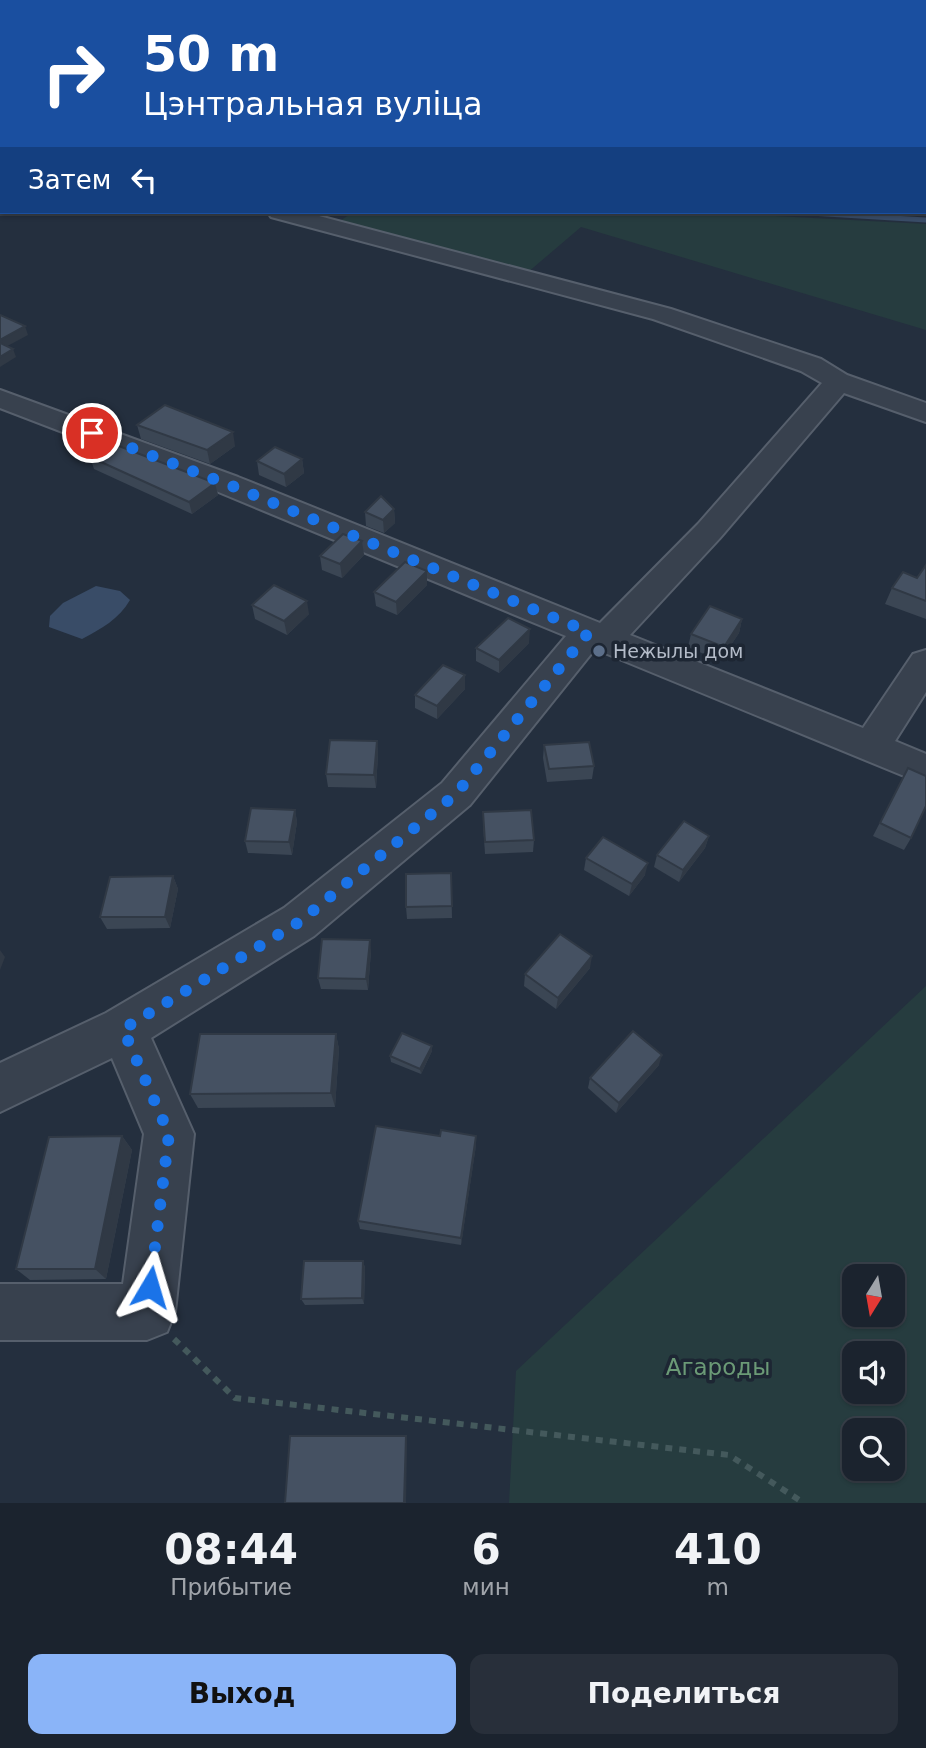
<!DOCTYPE html>
<html lang="ru">
<head>
<meta charset="utf-8">
<style>
	body { margin:0; font-family:"DejaVu Sans",sans-serif; background:#282f3a; color:#f1f3f6; height:100vh; display:flex; flex-direction:column; font-size:26px; white-space:nowrap }
	* { box-sizing:border-box; margin:0 }
	p { font-size:23px; color:#a0a4aa }
	.icon { flex:none; width:38px; height:38px; fill:none; stroke:currentColor; stroke-width:2; stroke-linecap:round; stroke-linejoin:round }
	.map { position:relative; height:1503px; overflow:hidden }
	.side { display:flex; flex-direction:column; background:#1b232e; flex:1 }
	.side>* { flex:none }
	.guide { position:absolute; left:0px; top:0px; width:928px; height:214px; box-shadow:0 2px 5px #0004,0 0 0 2px #39404a; background:#1a4fa0; color:#fff; overflow:hidden }
	.needle { width:46px; rotate:191deg }
	.fabs { position:absolute; left:842px; top:1264px; display:grid; gap:14px }
	.fabs a { display:grid; place-items:center; width:63px; height:63px; border-radius:14px; background:#1b232e; box-shadow:0 2px 5px #0004,0 0 0 2px #39404a; font-size:35px }
	.pin { position:absolute; display:grid; place-items:center; width:60px; height:60px; color:#fff; margin:-30px; border:4px solid #fff; border-radius:50%; box-shadow:0 2px 7px #0007 }
	.me { position:absolute; width:77px; margin:-38px; rotate:7deg; stroke-linejoin:round; filter:drop-shadow(0 0 5px #0008) }
	.turn { display:flex; align-items:center; gap:24px; height:147px; padding:0 28px; font-size:32px }
	.turn .icon { width:91px; height:91px; stroke-width:2.5 }
	.turn b { display:block; font-size:49px; line-height:60px }
	.then { display:flex; align-items:center; height:66px; padding:0 28px; background:#0003; gap:14px; font-size:26px }
	.eta { display:flex; justify-content:space-evenly; align-items:center; height:119px; text-align:center }
	.eta b { font-size:42px; font-weight:600; line-height:49px }
	.cta { display:flex; gap:14px; margin-top:auto; padding:14px 28px }
	.cta a { flex:1; height:80px; border-radius:14px; background:#8ab4f8; color:#111; font-size:28px; font-weight:600; line-height:80px; text-align:center }
	.cta a+a { background:#282f3a; color:#f1f3f6 }
	.map>svg:first-child { display:block }
</style>
</head>
<body>
<div class="map">
<svg width="926" height="1503" viewBox="0 0 926 1503">
	<rect width="100%" height="100%" fill="#242f3e"/>
	<!-- green -->
	<g fill="#263c3f" fill-rule="evenodd">
		<polygon points="354,212 699,212 926,224 926,330 581,227 527,273 341,220"/>
		<path d="M926,986V1503H509L516,1371ZM854,1276H892V1314H854ZM854,1353H892V1391H854ZM854,1430H892V1468H854Z"/>
	</g>
	<!-- water -->
	<path fill="#394c67" d="M96,586L120,591L130,600C119,619 101,629 82,639L49,627L50,616L63,603Z"/>
	<g fill="none" stroke-linecap="round" stroke-linejoin="round">
		<!-- stream -->
		<polyline stroke="#394c67" stroke-width="5" points="793,212 926,220"/>
		<defs>
			<g id="minor">
				<rect x="0" y="163" width="2" height="12"/>
				<polygon points="268,212 304,212 671,309 821,359 847,375 926,403 926,422 844,393 720,538 630,635 863,728 913,654 926,650 926,692 895,741 926,754 926,785 595,649 470,805 314,936 151,1038 194,1134 175,1312 167,1332 147,1340 0,1340 0,1284 123,1284 144,1134 112,1058 0,1112 0,1063 106,1013 284,908 442,783 566,636 216,491 0,408 0,390 238,477 600,623 698,524 822,383 801,371 653,319 271,217"/>
			</g>
			<g id="major">
				<polygon points="247,0 265,0 246,2"/>
				<polygon points="0,141 2,141 0,154"/>
			</g>
		</defs>
		<!-- minor casing -->
		<use href="#minor" stroke="#565f6c" stroke-width="4"/>
		<!-- major casing -->
		<use href="#major" stroke="#414a57" stroke-width="4"/>
		<!-- path -->
		<polyline stroke="#44595c" stroke-width="6" stroke-dasharray="7 7" stroke-linecap="butt" points="174,1339 235,1398 729,1455 804,1503"/>
		<!-- minor -->
		<use href="#minor" fill="#38414e" fill-rule="evenodd"/>
		<!-- major -->
		<use href="#major" fill="#56606e" fill-rule="evenodd"/>
	</g>
	<!-- wall -->
	<g fill="#3b4654">
		<polygon points="2,48 2,71 0,71 0,49"/>
		<polygon points="137,425 235,446 210,464 141,439"/>
		<polygon points="90,457 215,483 218,495 192,514 94,469"/>
		<polygon points="302,459 304,473 286,487 259,475 257,461"/>
		<polygon points="394,509 395,523 384,533 366,526 365,512"/>
		<polygon points="362,541 364,555 342,578 322,570 320,556"/>
		<polygon points="926,565 926,619 885,604 892,588 917,578"/>
		<polygon points="427,571 427,585 397,615 376,606 374,592"/>
		<polygon points="252,605 309,614 287,635 255,619"/>
		<polygon points="742,619 739,633 720,661 688,647 691,634"/>
		<polygon points="529,643 499,673 476,661 476,648"/>
		<polygon points="465,675 465,689 437,719 415,708 415,695"/>
		<polygon points="377,741 378,754 376,788 328,787 326,774"/>
		<polygon points="544,745 594,766 592,779 547,782 543,758"/>
		<polygon points="908,768 911,838 904,850 873,836"/>
		<polygon points="295,810 297,822 292,855 248,853 245,841"/>
		<polygon points="483,812 534,840 533,852 485,854 483,824"/>
		<polygon points="709,836 705,848 679,882 654,867 657,855"/>
		<polygon points="586,858 645,875 629,896 584,870"/>
		<polygon points="451,873 452,918 407,919 406,907"/>
		<polygon points="173,876 178,889 170,928 107,929 100,917"/>
		<polygon points="371,951 368,990 321,989 318,978"/>
		<polygon points="590,968 556,1009 524,986 525,974"/>
		<polygon points="336,1034 339,1049 335,1107 198,1108 190,1094"/>
		<polygon points="432,1051 421,1074 391,1062 390,1056"/>
		<polygon points="659,1065 616,1113 588,1088 590,1078"/>
		<polygon points="122,1136 132,1150 106,1279 30,1280 16,1269"/>
		<polygon points="440,1136 476,1136 476,1145 461,1245 360,1229 358,1221"/>
		<polygon points="363,1261 365,1268 364,1304 305,1305 301,1299"/>
	</g>
	<!-- shaded-wall -->
	<g fill="#303945">
		<polygon points="25,326 28,335 0,350 0,340"/>
		<polygon points="13,349 16,357 0,367 0,357"/>
		<polygon points="233,432 235,446 210,464 207,450"/>
		<polygon points="302,459 304,473 286,487 284,474"/>
		<polygon points="215,483 218,495 192,514 189,502"/>
		<polygon points="394,509 395,523 384,533 383,520"/>
		<polygon points="362,541 364,555 342,578 340,564"/>
		<polygon points="427,571 427,585 397,615 396,602"/>
		<polygon points="307,601 309,614 287,635 284,621"/>
		<polygon points="742,619 739,633 720,661 724,647"/>
		<polygon points="530,629 529,643 499,673 499,660"/>
		<polygon points="465,675 465,689 437,719 437,706"/>
		<polygon points="377,741 378,754 376,788 374,775"/>
		<polygon points="295,810 297,822 292,855 289,842"/>
		<polygon points="709,836 705,848 679,882 683,870"/>
		<polygon points="648,863 645,875 629,896 632,884"/>
		<polygon points="173,876 178,889 170,928 165,917"/>
		<polygon points="370,940 371,951 368,990 366,979"/>
		<polygon points="0,950 5,957 0,970"/>
		<polygon points="592,956 590,968 556,1009 558,998"/>
		<polygon points="336,1034 339,1049 335,1107 331,1093"/>
		<polygon points="432,1046 432,1051 421,1074 420,1069"/>
		<polygon points="662,1055 659,1065 616,1113 619,1103"/>
		<polygon points="122,1136 132,1150 106,1279 95,1269"/>
		<polygon points="476,1136 476,1145 461,1245 461,1238"/>
		<polygon points="363,1261 365,1268 364,1304 362,1298"/>
		<polygon points="406,1436 407,1441 406,1503 404,1503"/>
	</g>
	<!-- building -->
	<g fill="#455162" stroke="#303945" stroke-width="2">
		<polygon points="2,48 2,61 0,61 0,49"/>
		<polygon points="0,315 25,326 0,340"/>
		<polygon points="0,343 13,349 0,357"/>
		<polygon points="165,405 233,432 207,450 137,425"/>
		<polygon points="111,443 215,483 189,502 90,457"/>
		<polygon points="275,447 302,459 284,474 257,461"/>
		<polygon points="381,496 394,509 383,520 365,512"/>
		<polygon points="343,534 362,541 340,564 320,556"/>
		<polygon points="405,562 427,571 396,602 374,592"/>
		<polygon points="926,565 926,601 892,588 903,572 917,578"/>
		<polygon points="274,585 307,601 284,621 252,605"/>
		<polygon points="710,606 742,619 724,647 691,634"/>
		<polygon points="508,618 530,629 499,660 476,648"/>
		<polygon points="443,665 465,675 437,706 415,695"/>
		<polygon points="330,740 377,741 374,775 326,774"/>
		<polygon points="589,742 594,766 549,769 544,745"/>
		<polygon points="908,768 926,776 926,806 911,838 880,823"/>
		<polygon points="251,808 295,810 289,842 245,841"/>
		<polygon points="531,810 534,840 485,842 483,812"/>
		<polygon points="684,821 709,836 683,870 657,855"/>
		<polygon points="603,837 648,863 632,884 586,858"/>
		<polygon points="451,873 452,906 406,907 406,874"/>
		<polygon points="173,876 165,917 100,917 110,877"/>
		<polygon points="560,934 592,956 558,998 525,974"/>
		<polygon points="322,939 370,940 366,979 318,978"/>
		<polygon points="633,1031 662,1055 619,1103 590,1078"/>
		<polygon points="402,1033 432,1046 420,1069 390,1056"/>
		<polygon points="200,1034 336,1034 331,1093 190,1094"/>
		<polygon points="376,1126 440,1136 441,1130 476,1136 461,1238 358,1221"/>
		<polygon points="122,1136 95,1269 16,1269 49,1137"/>
		<polygon points="304,1261 363,1261 362,1298 301,1299"/>
		<polygon points="290,1436 406,1436 404,1503 285,1503"/>
	</g>
	<g fill="none" stroke-linecap="round" stroke-linejoin="round">
		<!-- route -->
		<polyline stroke="#1a73e8" stroke-width="12" stroke-dasharray="0 21.6" points="92,433 227,484 589,632 456,794 299,922 123,1029 169,1134 150,1287"/>
	</g>
	<!-- markers -->
	<circle fill="#5c6f8a" stroke="#1d2633" stroke-width="2.5" cx="599" cy="651" r="7"/>
	<g text-anchor="middle" stroke-width="7" stroke-linejoin="round" paint-order="stroke">
		<!-- poi labels -->
		<g font-size="19" fill="#b4bcc9" stroke="#1d2633" text-anchor="start">
			<text x="613" y="658">Нежылы дом</text>
		</g>
		<!-- near-park labels -->
		<g font-size="23" fill="#6b9a76" stroke="#1d2633">
			<text x="718" y="1375">Агароды</text>
		</g>
	</g>
</svg>
<div class="fabs">
<a><svg class="needle" viewBox="-14 -14 28 28"><path d="M0-13l5 13h-10z" fill="#e53935"/><path d="M0 13l5-13h-10z" fill="#a0a4aa"/></svg></a>
<a><svg class="icon" aria-label="sound" viewBox="0 0 24 24"><path d="M4 9h4l5-4v14l-5-4H4zM17 9q2 3 0 6"/></svg></a>
<a><svg class="icon" aria-label="search" viewBox="0 0 24 24"><circle cx="10" cy="10" r="6"/><path d="M15 15l6 6"/></svg></a>
</div>
<div class="pin" style="left:92px;top:433px;background:#d93025"><svg class="icon" aria-label="arrive" viewBox="0 0 24 24"><path d="M6 21V4h12l-3 4 3 4H6"/></svg></div>
<svg class="me" style="left:150px;top:1287px" viewBox="-20 -20 40 40"><path d="M0-17L14 15 0 8-14 15z" fill="#1a73e8" stroke="#fff" stroke-width="4"/></svg>
<div class="guide">
<div class="turn"><svg class="icon" aria-label="right" viewBox="0 0 24 24"><path d="M7 20v-9h11M14 6l5 5-5 5"/></svg><div><b>50 m</b>Цэнтральная вуліца</div></div>
<div class="then">Затем<svg class="icon" aria-label="left" viewBox="0 0 24 24"><path d="M17 20v-9H6M10 6l-5 5 5 5"/></svg></div>
</div>
</div>
<section class="side">
<div class="eta">
<div><b>08:44</b><p>Прибытие</p></div>
<div><b>6</b><p>мин</p></div>
<div><b>410</b><p>m</p></div>
</div>
<div class="cta"><a>Выход</a><a>Поделиться</a></div>
</section>
</body>
</html>
